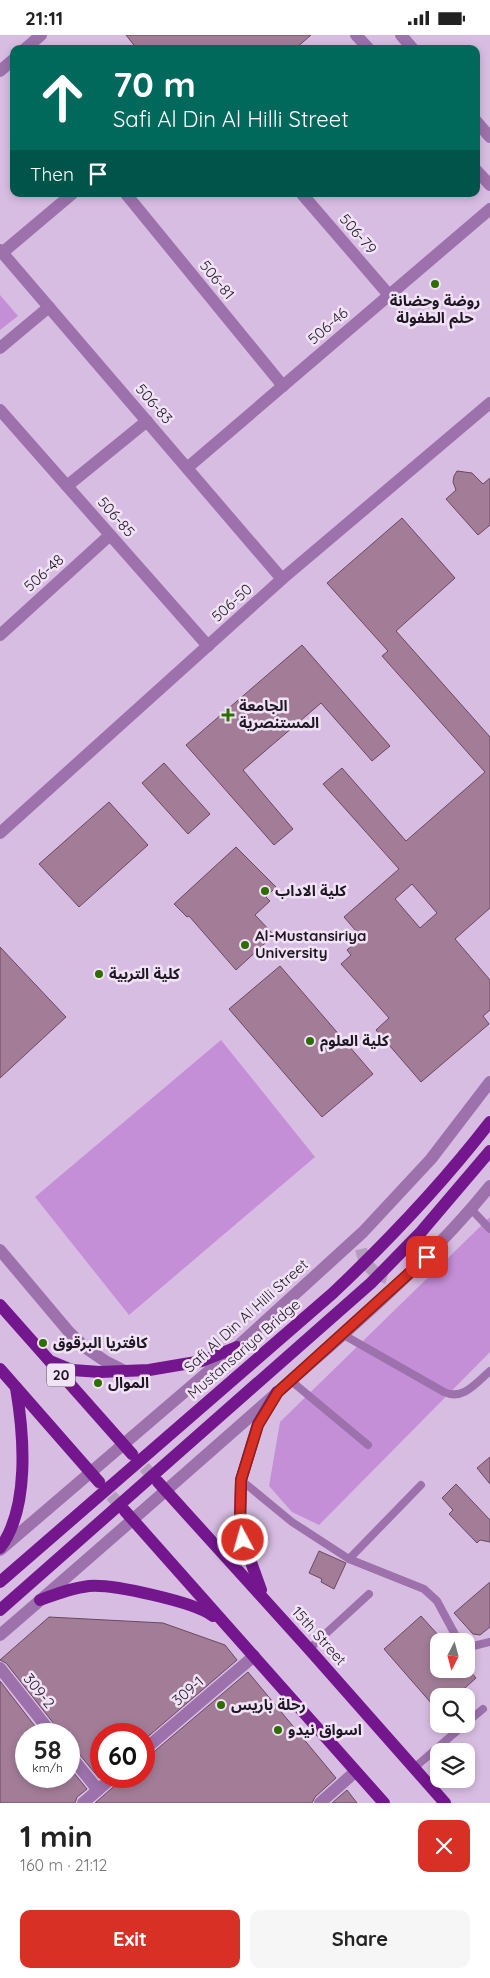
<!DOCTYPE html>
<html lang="en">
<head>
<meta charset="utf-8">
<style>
	body { margin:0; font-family:Quicksand,"Noto Sans Arabic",sans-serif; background:#f6f6f6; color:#222; height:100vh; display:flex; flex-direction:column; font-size:19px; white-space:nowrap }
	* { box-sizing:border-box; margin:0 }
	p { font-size:16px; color:#767676 }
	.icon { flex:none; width:28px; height:28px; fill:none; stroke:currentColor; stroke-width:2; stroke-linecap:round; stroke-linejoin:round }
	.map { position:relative; height:1768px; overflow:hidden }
	.side { display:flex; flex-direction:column; background:#fff; flex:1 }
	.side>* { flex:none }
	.guide { position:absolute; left:10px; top:10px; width:470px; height:152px; border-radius:10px; box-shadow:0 2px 8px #0003; background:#00695c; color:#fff; overflow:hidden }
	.needle { width:32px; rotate:186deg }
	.tools { position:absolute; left:430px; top:1598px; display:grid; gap:10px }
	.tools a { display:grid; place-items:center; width:45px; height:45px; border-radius:10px; background:#fff; box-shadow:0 2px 8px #0003; font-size:25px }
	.speed { position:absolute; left:15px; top:1688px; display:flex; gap:10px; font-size:25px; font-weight:700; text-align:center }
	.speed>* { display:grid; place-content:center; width:65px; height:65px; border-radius:50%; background:#fff; box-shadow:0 2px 8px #0003; line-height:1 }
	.speed small { font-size:12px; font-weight:400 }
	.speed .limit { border:8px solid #d22; background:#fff; color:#111 }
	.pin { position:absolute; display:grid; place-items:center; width:42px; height:42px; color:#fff; margin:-21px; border-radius:10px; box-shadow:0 2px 8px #0006 }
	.me { position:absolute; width:55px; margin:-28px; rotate:354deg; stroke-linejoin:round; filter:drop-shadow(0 0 4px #0008) }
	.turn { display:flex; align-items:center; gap:18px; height:105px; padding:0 20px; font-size:22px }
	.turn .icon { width:65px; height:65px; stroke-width:2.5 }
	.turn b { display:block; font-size:35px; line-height:42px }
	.then { display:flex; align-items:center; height:48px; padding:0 20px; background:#0003; gap:10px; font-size:19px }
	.round { display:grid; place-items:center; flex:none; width:52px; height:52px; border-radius:10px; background:#f6f6f6 }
	.summary { display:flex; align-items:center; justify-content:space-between; height:85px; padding:0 20px }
	h1 { font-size:30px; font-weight:800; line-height:38px }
	.button { display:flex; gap:10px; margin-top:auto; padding:10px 20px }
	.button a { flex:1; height:58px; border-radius:10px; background:#d93025; color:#fff; font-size:20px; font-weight:800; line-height:58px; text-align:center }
	.button a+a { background:#f6f6f6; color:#222 }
	.status { display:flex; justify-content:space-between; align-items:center; height:35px; padding:0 25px; background:#fff; direction:ltr }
	.status svg { height:14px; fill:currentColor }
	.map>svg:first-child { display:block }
</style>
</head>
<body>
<div class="status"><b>21:11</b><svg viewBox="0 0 49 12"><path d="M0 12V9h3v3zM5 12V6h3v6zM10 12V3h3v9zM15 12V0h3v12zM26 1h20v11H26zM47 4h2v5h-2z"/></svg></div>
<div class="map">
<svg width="490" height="1768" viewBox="0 0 490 1768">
	<rect width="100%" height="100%" fill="#d8bde2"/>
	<!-- green -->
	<g fill="#c58fd8">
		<polygon points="0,260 18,281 0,295"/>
		<polygon points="221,1005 315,1122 129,1280 35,1162"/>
		<polygon points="490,1182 490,1317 319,1490 292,1477 269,1451 280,1387"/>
	</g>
	<!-- building -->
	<g fill="#a37d98" stroke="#6a4860" fill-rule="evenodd">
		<polygon points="126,0 311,0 295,14 137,14"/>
		<polygon points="457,436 472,438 483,449 490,443 490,490 478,500 446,464 456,455 453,447 454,441"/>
		<path d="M402,483L455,543L396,596L490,702V873L455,904L490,945V975L483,981L489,989L421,1047L376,995L389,983L341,929L351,920L347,915L362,903L344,882L399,834L323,749L342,733L406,806L485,737L382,621L388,616L327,548ZM412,849L437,878L420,893L395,864Z"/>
		<polygon points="302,610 390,711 372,726 321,668 243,735 293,794 274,810 186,710"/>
		<polygon points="164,728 210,779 188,799 142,748"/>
		<polygon points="109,767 148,810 79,872 39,829"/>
		<polygon points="236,812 276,852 266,862 270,866 255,880 274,900 236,935 189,881 187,882 174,869"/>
		<polygon points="0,912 66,982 0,1043"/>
		<polygon points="280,931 373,1039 322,1082 229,974"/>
		<polygon points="490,1422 490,1449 477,1433"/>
		<polygon points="456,1449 490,1485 490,1507 480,1505 477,1508 449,1479 453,1475 442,1463"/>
		<polygon points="319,1516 346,1528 334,1554 321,1547 322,1544 309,1538"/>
		<polygon points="490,1547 490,1592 480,1600 473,1599 454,1578"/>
		<polygon points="421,1581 439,1601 439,1634 468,1634 476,1643 456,1661 450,1661 446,1656 432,1669 384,1614"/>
		<polygon points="49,1582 163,1588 225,1610 237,1625 144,1705 144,1699 101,1699 101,1741 99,1743 75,1714 69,1711 69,1699 60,1699 58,1694 6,1628 0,1625"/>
		<polygon points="248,1637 336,1743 315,1762 312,1768 95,1768 119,1747 122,1741 144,1741 144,1723 149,1721"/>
		<polygon points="0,1646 41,1699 26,1699 26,1741 69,1741 69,1732 87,1754 77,1762 75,1768 0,1768"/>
		<polygon points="347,1755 357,1768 332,1768"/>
	</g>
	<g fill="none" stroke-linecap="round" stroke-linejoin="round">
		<!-- tertiary-tunnel -->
		<path stroke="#b39cbc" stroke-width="12" stroke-dasharray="12 6" stroke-linecap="butt" d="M361,1214C364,1229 373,1239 387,1243"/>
		<!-- primary-tunnel -->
		<g stroke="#b39cbc" stroke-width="12" stroke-dasharray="12 6" stroke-linecap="butt">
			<polyline points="132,1419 158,1447"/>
			<polyline points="99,1447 125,1476"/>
		</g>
		<!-- service -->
		<g stroke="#9d71ac" stroke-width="8">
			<polyline points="471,1174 490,1194"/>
			<path d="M342,1299L444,1357C463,1366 476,1348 490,1336"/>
			<polyline points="290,1345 368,1410"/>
			<polyline points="241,1445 292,1487 349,1524 424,1554 437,1566 458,1605 461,1606"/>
			<polyline points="349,1524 421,1450"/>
			<polyline points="466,1608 473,1611 490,1607"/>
			<polyline points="309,1614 369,1559"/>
			<polyline points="466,1688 483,1674"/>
			<polyline points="414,1733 465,1689"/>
		</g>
		<!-- minor -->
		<g stroke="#9d71ac" stroke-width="12">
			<polyline points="126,159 283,351"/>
			<polyline points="302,159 389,260"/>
			<polyline points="0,215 282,544"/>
			<polyline points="2,218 72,159"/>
			<polyline points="0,313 49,272"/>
			<polyline points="0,375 208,611"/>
			<polyline points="187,433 490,174"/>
			<polyline points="67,451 147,386"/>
			<polyline points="0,600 110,500"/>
			<polyline points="0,798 282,544 490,368"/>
			<polyline points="0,1215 69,1297 86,1313 105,1326 125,1336"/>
			<polyline points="0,1633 52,1699"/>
			<polyline points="144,1715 254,1621"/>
			<polyline points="69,1719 98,1755"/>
			<polyline points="83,1768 114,1741"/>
			<polyline points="320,1768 355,1737"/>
		</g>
		<!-- tertiary -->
		<g stroke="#9d71ac" stroke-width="12">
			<polyline points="356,0 369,14"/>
			<polyline points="401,0 413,14"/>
			<polyline points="25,14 41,0"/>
			<polyline points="0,36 14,24"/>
			<polyline points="476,86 490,102"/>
			<polyline points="476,135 490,150"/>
			<polyline points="0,1515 237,1312 363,1197 431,1124 490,1047"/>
			<path d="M0,1600C94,1519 186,1438 279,1356C352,1291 428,1228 490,1151"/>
		</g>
		<!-- primary -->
		<g stroke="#74168e" stroke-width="12">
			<polyline points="0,1270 132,1419"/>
			<polyline points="50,1326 72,1335 100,1337 149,1335 202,1326 237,1312"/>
			<polyline points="0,1334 99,1447"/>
			<polyline points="158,1447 309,1614 445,1768"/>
			<polyline points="125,1476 384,1768"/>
			<path d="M0,1513C30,1473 24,1400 16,1353"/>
			<polyline points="261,1555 243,1505 240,1487 241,1445 258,1389 277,1357"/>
			<path d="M40,1565C56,1559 72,1553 89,1551C113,1549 195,1567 213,1581"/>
		</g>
		<!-- primary-bridge -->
		<g stroke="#74168e" stroke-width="12">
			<path d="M0,1547L333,1258C390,1204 443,1148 490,1087"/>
			<polyline points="0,1575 371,1248 421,1197 490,1116"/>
		</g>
	</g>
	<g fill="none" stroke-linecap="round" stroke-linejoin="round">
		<defs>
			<polyline id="route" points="243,1505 240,1487 241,1445 258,1390 278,1357 427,1222"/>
		</defs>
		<!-- route casing -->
		<use href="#route" stroke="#8d1f18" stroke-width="12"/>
		<!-- route -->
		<use href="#route" stroke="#d93025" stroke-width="9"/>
	</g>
	<!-- markers -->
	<g fill="#2e6d00" stroke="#f1e3f6" stroke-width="2">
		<circle cx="435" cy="249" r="5"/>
		<path d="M225.5 672.5h5v5h5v5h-5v5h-5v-5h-5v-5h5z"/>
		<circle cx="265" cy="856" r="5"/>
		<circle cx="245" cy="910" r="5"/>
		<circle cx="99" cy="939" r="5"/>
		<circle cx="310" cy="1006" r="5"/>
		<circle cx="43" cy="1308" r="5"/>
		<circle cx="98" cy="1348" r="5"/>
		<circle cx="221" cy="1670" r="5"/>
		<circle cx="278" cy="1695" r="5"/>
	</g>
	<g text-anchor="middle" stroke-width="5" stroke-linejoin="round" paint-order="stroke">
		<!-- shield labels -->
		<rect fill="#f1e3f6" stroke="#5f5463" stroke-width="1" x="47" y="1328.5" width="28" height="23" rx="4"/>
		<g font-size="14" font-weight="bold" fill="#211724">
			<text x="61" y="1345">20</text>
		</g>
		<!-- street labels -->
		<g font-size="15" fill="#211724" stroke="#f1e3f6">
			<text transform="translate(358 199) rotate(49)" y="5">506-79</text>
			<text transform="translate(217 245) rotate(51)" y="5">506-81</text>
			<text transform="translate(328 291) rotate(-41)" y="5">506-46</text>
			<text transform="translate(154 369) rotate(49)" y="5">506-83</text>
			<text transform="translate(116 482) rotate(49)" y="5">506-85</text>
			<text transform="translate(44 538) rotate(-42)" y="5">506-48</text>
			<text transform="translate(232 568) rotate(-42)" y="5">506-50</text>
			<text transform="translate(246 1281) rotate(-42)" y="5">Safi Al Din Al Hilli Street</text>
			<text transform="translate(244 1314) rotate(-41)" y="5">Mustansariya Bridge</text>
			<text transform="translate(319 1601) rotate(48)" y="5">15th Street</text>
			<text transform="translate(39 1656) rotate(51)" y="5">309-2</text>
			<text transform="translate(188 1656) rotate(-41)" y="5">309-1</text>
		</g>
		<!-- poi labels -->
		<g font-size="15" font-weight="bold" fill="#211724" stroke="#f1e3f6" text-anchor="start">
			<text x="435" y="271" text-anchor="middle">روضة وحضانة<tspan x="435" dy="17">حلم الطفولة</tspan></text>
			<text x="239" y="676">الجامعة<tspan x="239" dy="17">المستنصرية</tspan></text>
			<text x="275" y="861">كلية الاداب</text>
			<text x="255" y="906">Al-Mustansiriya<tspan x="255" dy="17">University</tspan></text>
			<text x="109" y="944">كلية التربية</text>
			<text x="320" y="1011">كلية العلوم</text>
			<text x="53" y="1313">كافتريا البرقوق</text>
			<text x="108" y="1353">الموال</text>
			<text x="231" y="1675">رحلة باريس</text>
			<text x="288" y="1700">اسواق نيدو</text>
		</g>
	</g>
</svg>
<div class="tools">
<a><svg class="needle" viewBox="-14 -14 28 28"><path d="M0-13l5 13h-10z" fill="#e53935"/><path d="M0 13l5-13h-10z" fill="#767676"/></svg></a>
<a><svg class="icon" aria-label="search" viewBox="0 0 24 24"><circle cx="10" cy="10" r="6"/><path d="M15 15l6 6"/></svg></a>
<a><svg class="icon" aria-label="layers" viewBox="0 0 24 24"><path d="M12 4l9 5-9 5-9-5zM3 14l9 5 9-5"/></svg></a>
</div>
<div class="speed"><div>58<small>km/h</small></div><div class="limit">60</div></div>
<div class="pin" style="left:427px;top:1222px;background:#d93025"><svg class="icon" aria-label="arrive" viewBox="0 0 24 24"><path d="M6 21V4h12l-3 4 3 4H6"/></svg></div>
<svg class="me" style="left:243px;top:1505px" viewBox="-20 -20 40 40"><circle r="17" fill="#d93025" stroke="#fff" stroke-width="3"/><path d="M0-11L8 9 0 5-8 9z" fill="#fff"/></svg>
<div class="guide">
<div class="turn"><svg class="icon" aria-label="ahead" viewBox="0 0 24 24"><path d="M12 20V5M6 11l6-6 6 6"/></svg><div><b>70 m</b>Safi Al Din Al Hilli Street</div></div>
<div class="then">Then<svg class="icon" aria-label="arrive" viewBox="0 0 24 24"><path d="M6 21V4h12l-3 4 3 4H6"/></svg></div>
</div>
</div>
<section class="side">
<div class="summary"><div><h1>1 min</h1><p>160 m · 21:12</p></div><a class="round" style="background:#d93025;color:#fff"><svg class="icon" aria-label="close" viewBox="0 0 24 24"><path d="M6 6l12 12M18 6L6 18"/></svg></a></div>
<div class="button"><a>Exit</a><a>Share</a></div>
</section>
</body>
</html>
